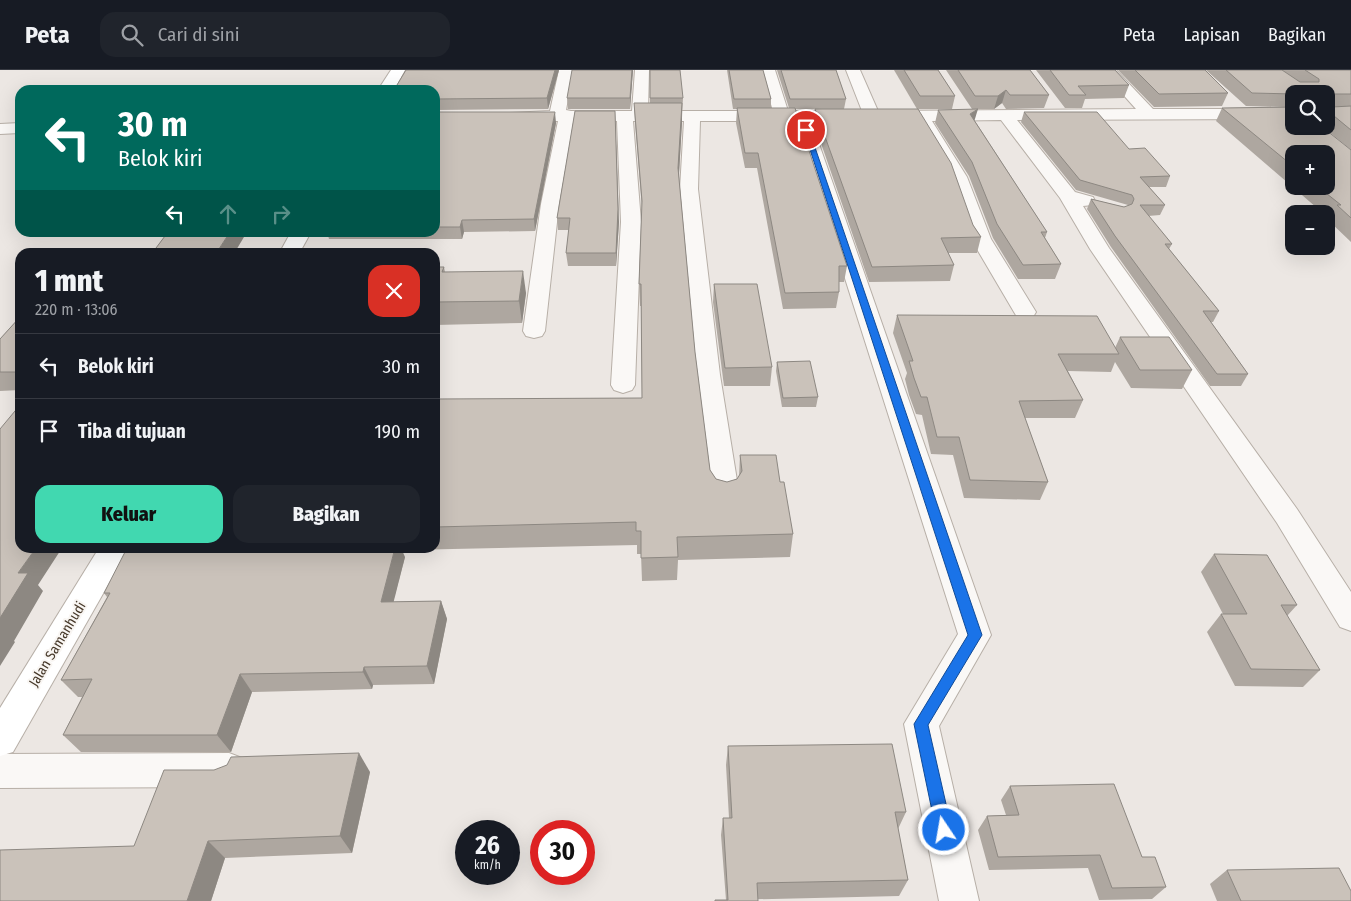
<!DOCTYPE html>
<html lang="id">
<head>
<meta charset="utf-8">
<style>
	body { margin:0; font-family:"Fira Sans Condensed",sans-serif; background:#20242c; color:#f1f3f6; height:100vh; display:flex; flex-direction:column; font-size:19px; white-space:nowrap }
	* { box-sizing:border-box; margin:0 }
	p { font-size:16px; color:#9ea1a6 }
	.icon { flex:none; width:28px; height:28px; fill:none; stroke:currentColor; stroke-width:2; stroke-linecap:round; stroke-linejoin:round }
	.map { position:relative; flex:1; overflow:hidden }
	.sheet { position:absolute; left:15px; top:178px; width:425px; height:305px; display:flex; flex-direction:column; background:#171b24; border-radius:15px; box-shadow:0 5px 20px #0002 }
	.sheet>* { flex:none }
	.guide { position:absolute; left:15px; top:15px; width:425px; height:152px; border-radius:15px; box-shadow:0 5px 20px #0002; background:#00695c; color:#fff; overflow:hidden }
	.tools { position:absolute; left:1285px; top:15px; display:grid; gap:10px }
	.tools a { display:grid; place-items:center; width:50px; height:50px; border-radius:10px; background:#171b24; box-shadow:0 5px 20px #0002; font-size:25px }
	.speed { position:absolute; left:455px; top:750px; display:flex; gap:10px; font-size:25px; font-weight:700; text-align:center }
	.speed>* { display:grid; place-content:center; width:65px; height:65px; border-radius:50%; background:#171b24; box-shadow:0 5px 20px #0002; line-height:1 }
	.speed small { font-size:12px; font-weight:400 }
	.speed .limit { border:8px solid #d22; background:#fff; color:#111 }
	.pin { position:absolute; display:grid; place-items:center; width:42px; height:42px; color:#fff; margin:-21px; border:2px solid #fff; border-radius:50%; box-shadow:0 1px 5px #0007 }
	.me { position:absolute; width:55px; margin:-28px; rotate:348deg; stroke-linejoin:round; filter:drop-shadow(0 0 4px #0008) }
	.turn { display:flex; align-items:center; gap:18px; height:105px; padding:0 20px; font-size:22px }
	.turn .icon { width:65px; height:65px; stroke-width:2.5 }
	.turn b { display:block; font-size:35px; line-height:42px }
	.lanes { display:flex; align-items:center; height:48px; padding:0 20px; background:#0003; justify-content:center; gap:25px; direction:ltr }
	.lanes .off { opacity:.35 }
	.round { display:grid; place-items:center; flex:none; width:52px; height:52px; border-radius:15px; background:#20242c }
	.overview { display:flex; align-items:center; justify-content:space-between; height:85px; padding:0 20px }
	h1 { font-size:30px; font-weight:800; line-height:38px }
	.action { display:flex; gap:10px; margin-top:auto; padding:10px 20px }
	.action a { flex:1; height:58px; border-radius:15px; background:#41d8b0; color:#111; font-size:20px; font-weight:800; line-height:58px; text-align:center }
	.action a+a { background:#20242c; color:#f1f3f6 }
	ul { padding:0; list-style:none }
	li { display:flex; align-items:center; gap:15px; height:65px; padding:0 20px; border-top:1px solid #363941 }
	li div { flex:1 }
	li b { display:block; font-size:19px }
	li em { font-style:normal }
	header { display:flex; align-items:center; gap:30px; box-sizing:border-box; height:70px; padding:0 25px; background:#171b24; border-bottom:1px solid #363941 }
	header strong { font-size:24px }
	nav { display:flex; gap:28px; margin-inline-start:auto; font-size:18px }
	.search { width:350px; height:45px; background:#20242c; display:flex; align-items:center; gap:12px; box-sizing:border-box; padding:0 18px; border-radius:15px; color:#9ea1a6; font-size:19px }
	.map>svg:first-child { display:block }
</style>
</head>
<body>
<header>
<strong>Peta</strong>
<div class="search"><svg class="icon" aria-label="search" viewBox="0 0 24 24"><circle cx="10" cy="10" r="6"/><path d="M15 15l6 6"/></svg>Cari di sini</div>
<nav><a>Peta</a><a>Lapisan</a><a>Bagikan</a></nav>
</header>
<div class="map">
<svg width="1351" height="831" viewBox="0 0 1351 831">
	<rect width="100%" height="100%" fill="#ece7e3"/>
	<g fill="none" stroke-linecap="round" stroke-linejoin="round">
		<defs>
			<g id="street">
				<polygon points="559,0 573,0 566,40 571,41 632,41 635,0 649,0 648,41 773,41 761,0 775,0 788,41 862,41 846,0 860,0 878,41 1136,39 1101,0 1116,0 1153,39 1294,39 1294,49 1017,50 1075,122 1093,127 1095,131 1093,135 1083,136 1109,178 1297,439 1351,522 1351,561 1340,557 1277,453 1090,179 1060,128 1001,50 932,51 967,107 991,169 1036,242 1033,247 1025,249 1017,247 1014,242 971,169 949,107 916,51 811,51 991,565 939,656 979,831 939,831 904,654 958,564 795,51 700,51 698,119 720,305 739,423 735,430 725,433 715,430 711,423 696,305 680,119 684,51 633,51 641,152 635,315 632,320 623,323 614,320 611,315 621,152 617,51 574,51 559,134 545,261 542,266 534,268 526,266 523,261 541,134 558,51 516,51 510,49 508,46 510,43 550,41"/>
				<polygon points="20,53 20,63 0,64 0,54"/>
				<polygon points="229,683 242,688 247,700 242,712 229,717 0,718 0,684"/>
			</g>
			<g id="secondary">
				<polygon points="391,0 405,0 394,20 378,20"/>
				<polygon points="291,162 311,162 300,182 280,182"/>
				<polygon points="99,478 129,478 13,682 0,686 0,638"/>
			</g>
		</defs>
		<!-- street casing -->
		<use href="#street" stroke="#b7afa7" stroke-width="2"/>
		<!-- secondary casing -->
		<use href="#secondary" stroke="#b7afa7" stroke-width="2"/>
		<!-- street -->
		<use href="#street" fill="#faf8f6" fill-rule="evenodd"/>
		<!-- secondary -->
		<use href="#secondary" fill="#fff" fill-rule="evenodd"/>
	</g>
	<!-- wall -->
	<g fill="#aea7a0" fill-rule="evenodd">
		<polygon points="406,0 559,0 548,39 435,40 435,20"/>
		<polygon points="633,0 630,39 568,39 567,28"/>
		<polygon points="650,0 683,28 679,106 695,282 710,400 716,409 727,412 737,409 739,407 740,385 780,412 793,464 790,487 678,490 677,510 642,511 641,484 637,484 637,475 407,480 406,478 435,478 435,329 642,328 641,236 640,236 639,214 642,139 635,53 634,33 650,33"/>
		<polygon points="727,0 763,0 771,29 771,38 789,38 777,0 836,0 846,29 844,39 795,39 847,196 844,212 839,212 839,222 836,238 783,239 757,98 745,98 736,53 737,39 733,39"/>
		<polygon points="894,0 938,0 955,26 952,39 917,39"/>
		<polygon points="946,0 1030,0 1049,25 1044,38 1006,39 1002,33 994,39 972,39"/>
		<polygon points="1036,0 1115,0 1129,15 1124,28 1085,29 1082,38 1065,38"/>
		<polygon points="1118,0 1205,0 1228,23 1222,36 1154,37"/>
		<path d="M1206,0H1351V80L1322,56H1326V24H1294V56L1351,80V172L1328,150L1329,148L1326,146V144H1324L1216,51L1222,38L1287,37L1246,36ZM1294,84L1326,116H1294Z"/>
		<polygon points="815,39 973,155 981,167 977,183 948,183 954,195 950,211 869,212 814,53"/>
		<polygon points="938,40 975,51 1047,162 1045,168 1061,194 1055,209 1018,209 993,168 969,106 935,53"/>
		<polygon points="575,41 619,152 616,196 568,196 566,183 569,160 558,160 557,148"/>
		<polygon points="435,42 556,53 535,161 464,162 462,169 329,169 327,162 435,162"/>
		<polygon points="1024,42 1129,79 1170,106 1166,117 1149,117 1165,135 1160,145 1148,146 1172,174 1169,179 1219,241 1213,252 1211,252 1248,304 1241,316 1210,316 1111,177 1087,139 1091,129 1124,137 1128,136 1128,135 1076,120 1021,52"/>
		<polygon points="435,197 444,197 445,202 526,223 522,253 435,255"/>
		<polygon points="714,214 772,297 770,316 724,316 713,232"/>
		<polygon points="897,245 1115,278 1120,267 1192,300 1182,319 1131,318 1115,292 1111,302 1068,301 1083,330 1075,348 1025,348 1048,412 1040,430 964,428 953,385 931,384 922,345 916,344 909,325 905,309 907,303 893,263"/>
		<polygon points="20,247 20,320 0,321 0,269"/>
		<polygon points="777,292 818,327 816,337 782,337 776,301"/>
		<polygon points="20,321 20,332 16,326"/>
		<polygon points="1214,484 1297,535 1287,546 1320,600 1303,617 1235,616 1207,562 1221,544 1223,544 1201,502"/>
		<polygon points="405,487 393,532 441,531 447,549 434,614 373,615 372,619 252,622 231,682 81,682 63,665 82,627 78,627 61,610 107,527 104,523"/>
		<polygon points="728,676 906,742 898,759 908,810 899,826 726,830 721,765 723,748 729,748 726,695"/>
		<polygon points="370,702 352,783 225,788 211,831 0,831 134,776"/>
		<polygon points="1010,716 1142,787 1166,817 1152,829 1099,830 1088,798 989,800 978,760 987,746 1006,745 1001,730"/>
		<polygon points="1227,800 1351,831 1217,831 1210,814"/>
	</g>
	<!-- shaded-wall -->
	<g fill="#8d8882">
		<polygon points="555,0 559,0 548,39 547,28"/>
		<polygon points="632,0 633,0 630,39 630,28"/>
		<polygon points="1006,20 1002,33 994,39 998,26"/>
		<polygon points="682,33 682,53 678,119 678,98"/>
		<polygon points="978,39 974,52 970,44"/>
		<polygon points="615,41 619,152 616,196 616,183"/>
		<polygon points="555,42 556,53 535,161 534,149"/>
		<polygon points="462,150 464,162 462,169 460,157"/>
		<polygon points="230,162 247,162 235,182 217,182"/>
		<polygon points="523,201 526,223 522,253 519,231"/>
		<polygon points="36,478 62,478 38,515 43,521 14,571 15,572 0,596 0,548 18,503"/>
		<polygon points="395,478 401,478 405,487 389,550 381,532"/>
		<polygon points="441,531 447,549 434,614 427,596"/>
		<polygon points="364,597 373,615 372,619 363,602"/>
		<polygon points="240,604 252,622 231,682 217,665"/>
		<polygon points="359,683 370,702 352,783 340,766"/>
		<polygon points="208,771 225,788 211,831 187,831"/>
	</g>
	<!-- building -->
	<g fill="#cac2ba" stroke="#8d8882">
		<polygon points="406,0 555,0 547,28 435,29 435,20 394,20"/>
		<polygon points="572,0 632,0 630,28 567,28"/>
		<polygon points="650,0 680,0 683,28 650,28"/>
		<polygon points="729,0 763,0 771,29 734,29"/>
		<polygon points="781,0 836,0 846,29 790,29"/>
		<polygon points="904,0 938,0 955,26 920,26"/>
		<polygon points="958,0 1030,0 1049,25 1010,25 1006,20 998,26 975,26"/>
		<polygon points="1050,0 1115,0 1129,15 1078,16 1086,25 1069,25"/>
		<polygon points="1135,0 1205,0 1228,23 1159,24"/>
		<polygon points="1226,0 1282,0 1300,12 1319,12 1319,9 1305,0 1351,0 1351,24 1332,24 1332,37 1351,36 1351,60 1328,41 1326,41 1326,24 1294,24 1252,23"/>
		<polygon points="634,33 682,33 678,98 695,282 710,400 716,409 727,412 737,409 742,401 740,385 776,385 780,412 784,412 793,464 677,467 678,487 641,488 641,461 636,461 636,452 435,457 435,329 642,328 641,214 639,214 642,131"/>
		<polygon points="1294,37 1294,56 1321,56 1351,80 1351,148 1337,135 1341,135 1317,116 1326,116 1326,84 1294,84 1294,97 1222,38"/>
		<polygon points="737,38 795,38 847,196 839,196 839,222 785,223 758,83 745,83"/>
		<polygon points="815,39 918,39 951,93 973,155 981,167 941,168 954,195 872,197"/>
		<polygon points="978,39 970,44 1047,162 1041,162 1061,194 1023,195 997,154 972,92 938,40"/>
		<polygon points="575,41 615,41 618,139 616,183 566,183 570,148 557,148"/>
		<polygon points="435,42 555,42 534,149 462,150 460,157 435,157"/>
		<polygon points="1024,42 1097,42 1129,79 1145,78 1170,106 1140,107 1165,135 1140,135 1172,174 1165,174 1219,241 1203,241 1248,304 1217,304 1115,166 1091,129 1124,137 1132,134 1134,129 1132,125 1080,110"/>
		<polygon points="168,162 230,162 217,182 153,182"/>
		<polygon points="435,197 444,197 442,202 523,201 519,231 435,232"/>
		<polygon points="714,214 757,214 772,297 725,298"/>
		<polygon points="897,245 1097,246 1119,284 1058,284 1083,330 1019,331 1048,412 970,410 959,367 937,367 927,327 921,327 914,308 909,291 913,291"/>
		<polygon points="20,247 20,302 0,302 0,269"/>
		<polygon points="1120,267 1169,267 1192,300 1140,300"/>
		<polygon points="810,291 818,327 783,328 777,292"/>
		<polygon points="20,321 20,326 16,326"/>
		<polygon points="20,335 20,478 36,478 18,503 28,503 0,548 0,359"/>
		<polygon points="326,478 395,478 381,532 441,531 427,596 364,597 363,602 240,604 217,665 63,665 92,609 61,610 110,523 104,523 125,482 325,479"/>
		<polygon points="1214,484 1267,485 1297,535 1281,535 1320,600 1251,599 1221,544 1247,544"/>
		<polygon points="892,674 906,742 895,742 908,810 757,813 758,831 715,831 715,830 728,830 723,748 732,748 728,676"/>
		<polygon points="359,683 340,766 208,771 187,831 0,831 0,780 134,776 164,700 214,700 227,695 231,687"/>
		<polygon points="1114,714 1142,787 1155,787 1166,817 1112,818 1100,785 998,787 987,746 1019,745 1010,716"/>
		<polygon points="1339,798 1351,821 1351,831 1241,831 1227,800"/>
	</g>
	<!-- route -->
	<polygon fill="#1a73e8" stroke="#114b97" points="803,58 809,60 982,565 928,655 952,760 949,766 944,768 938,766 936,760 914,654 968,565"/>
	<g text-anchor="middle" stroke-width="4" stroke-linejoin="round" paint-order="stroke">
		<!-- street labels -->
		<g font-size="14" fill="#463829" stroke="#f9f6f3">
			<text transform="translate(57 574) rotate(-59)" y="5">Jalan Samanhudi</text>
		</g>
	</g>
</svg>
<div class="tools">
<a><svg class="icon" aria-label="search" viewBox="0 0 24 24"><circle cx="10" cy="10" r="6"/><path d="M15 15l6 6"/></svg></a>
<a>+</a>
<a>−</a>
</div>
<div class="speed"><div>26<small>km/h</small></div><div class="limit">30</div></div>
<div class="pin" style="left:806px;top:60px;background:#d93025"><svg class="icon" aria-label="arrive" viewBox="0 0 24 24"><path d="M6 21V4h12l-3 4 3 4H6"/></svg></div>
<svg class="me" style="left:944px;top:760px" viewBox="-20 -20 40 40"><circle r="17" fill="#1a73e8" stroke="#fff" stroke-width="3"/><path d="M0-11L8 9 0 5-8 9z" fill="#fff"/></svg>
<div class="guide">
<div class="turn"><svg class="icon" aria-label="left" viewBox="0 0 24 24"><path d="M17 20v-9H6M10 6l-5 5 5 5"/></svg><div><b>30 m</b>Belok kiri</div></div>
<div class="lanes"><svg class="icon" aria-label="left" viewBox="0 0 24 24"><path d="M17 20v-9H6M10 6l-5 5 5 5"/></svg><svg class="icon off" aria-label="ahead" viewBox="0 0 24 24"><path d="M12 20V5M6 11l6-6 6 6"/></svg><svg class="icon off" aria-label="right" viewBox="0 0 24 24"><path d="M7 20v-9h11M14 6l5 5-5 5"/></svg></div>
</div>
<section class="sheet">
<div class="overview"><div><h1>1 mnt</h1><p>220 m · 13:06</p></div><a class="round" style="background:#d93025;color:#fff"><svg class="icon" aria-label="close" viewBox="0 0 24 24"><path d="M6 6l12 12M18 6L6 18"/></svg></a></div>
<ul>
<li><svg class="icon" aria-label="left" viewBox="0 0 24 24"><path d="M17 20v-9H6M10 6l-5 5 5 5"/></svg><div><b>Belok kiri</b></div><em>30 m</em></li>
<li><svg class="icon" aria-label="arrive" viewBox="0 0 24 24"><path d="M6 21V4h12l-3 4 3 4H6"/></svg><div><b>Tiba di tujuan</b></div><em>190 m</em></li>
</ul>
<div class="action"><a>Keluar</a><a>Bagikan</a></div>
</section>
</div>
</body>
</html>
